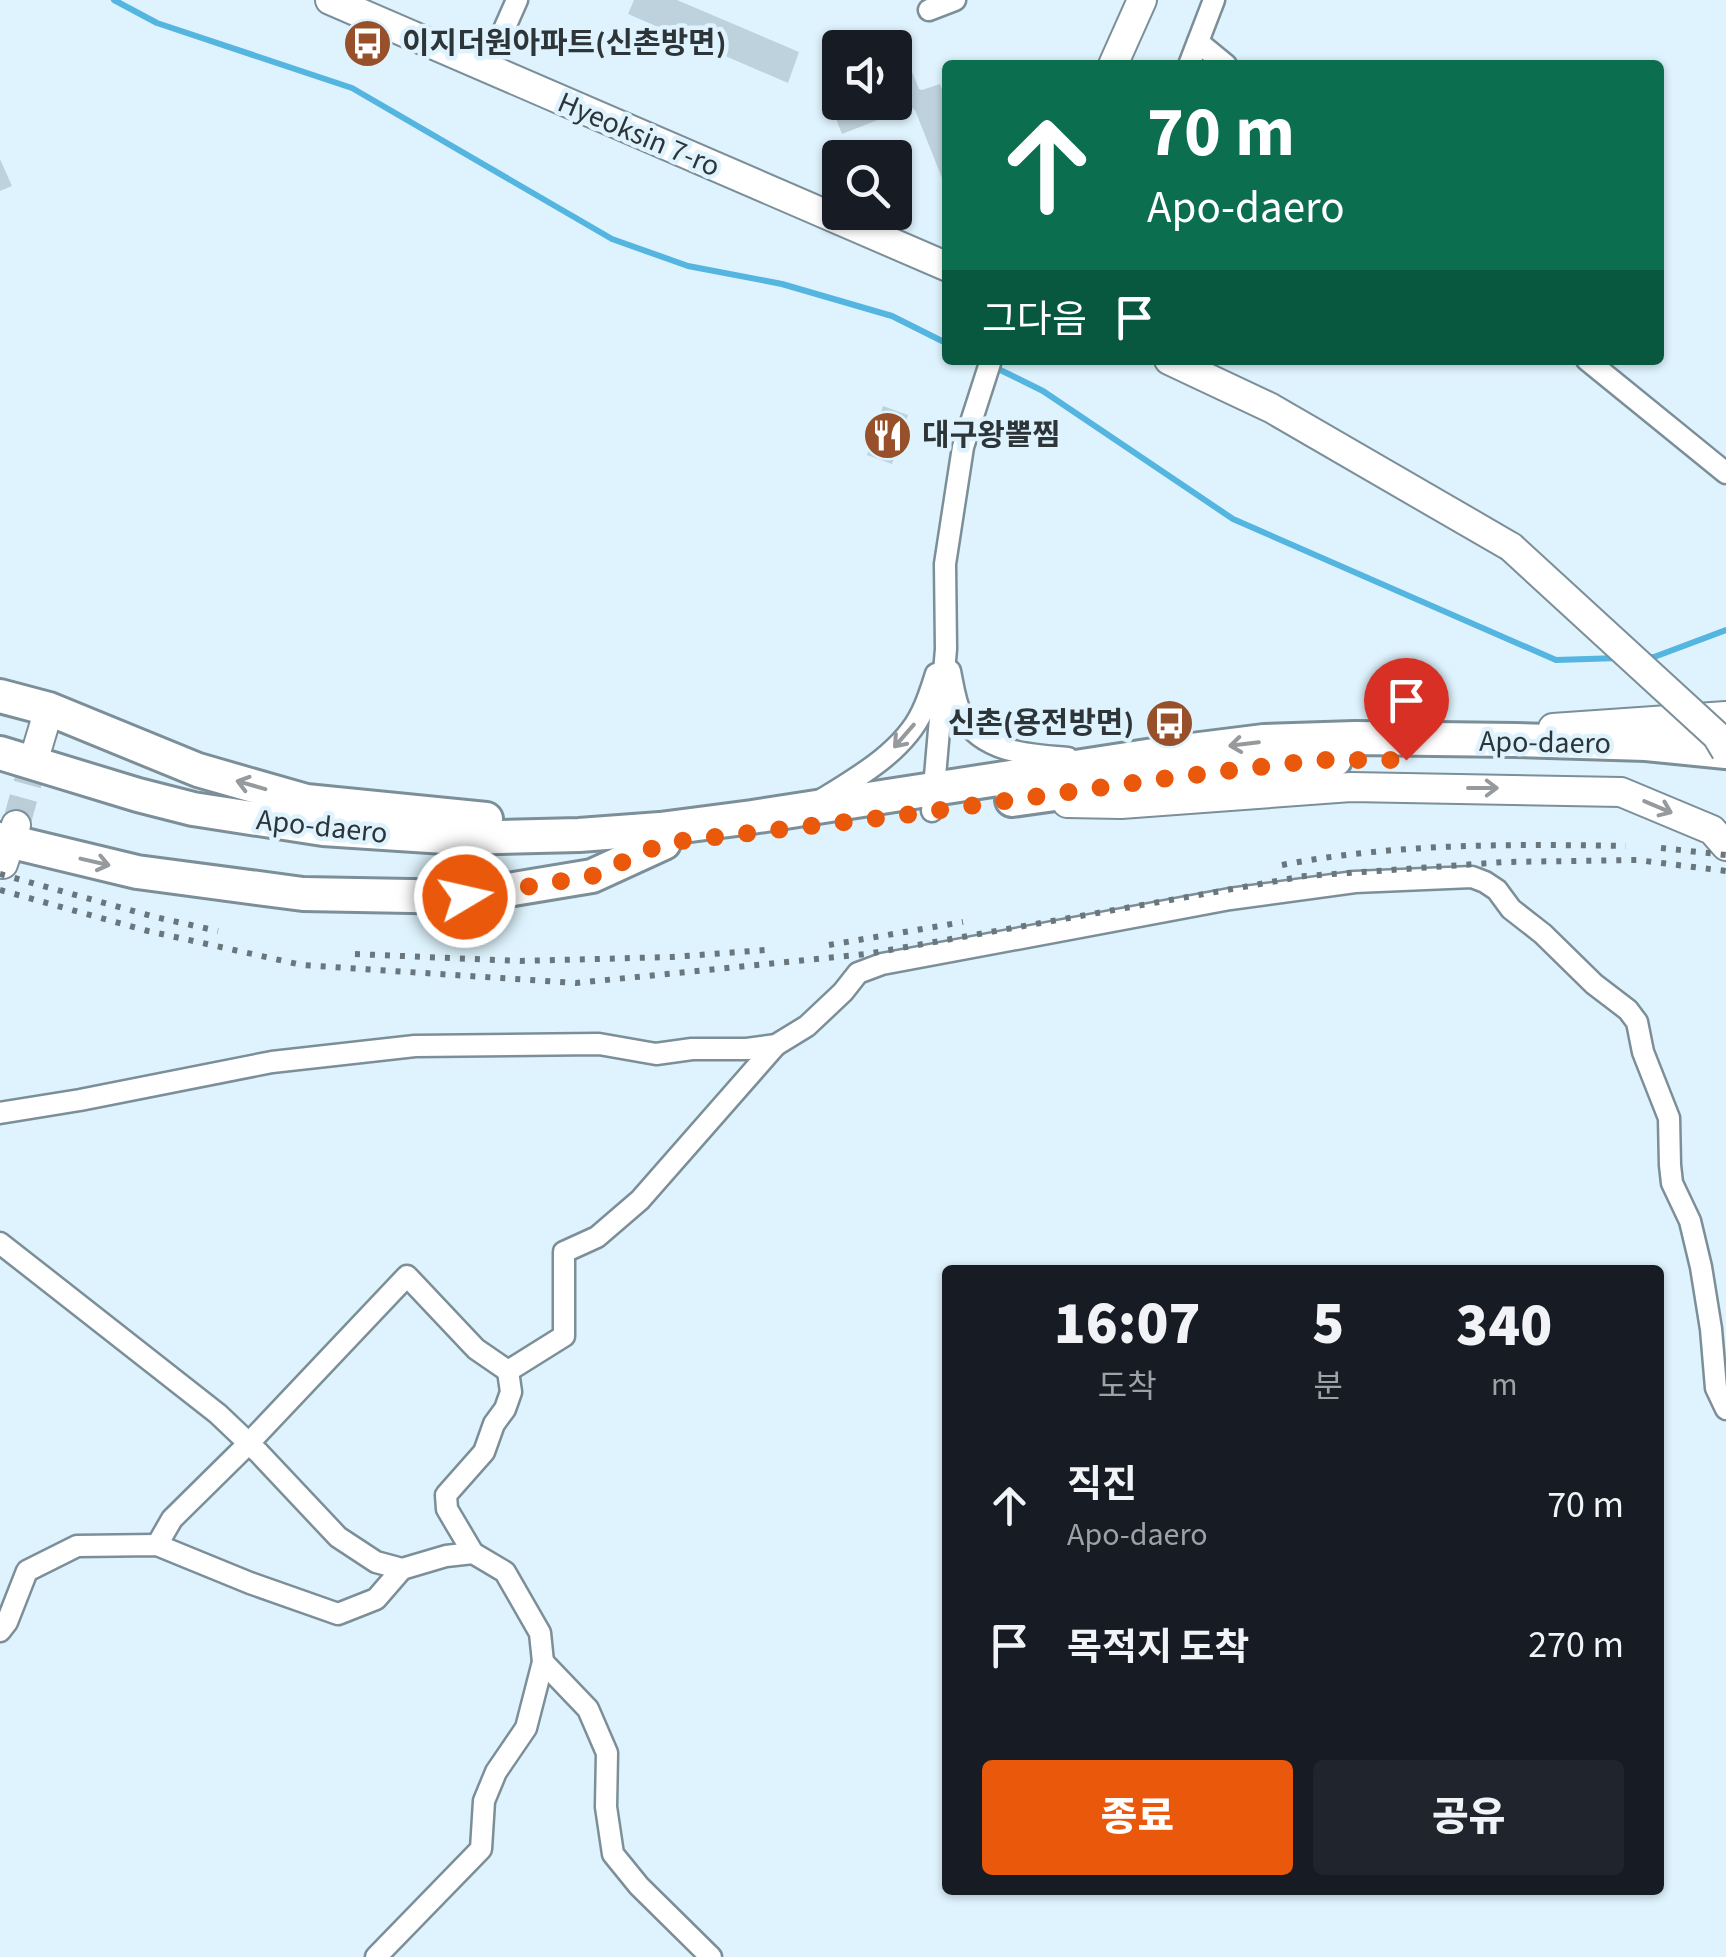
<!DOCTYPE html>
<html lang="ko">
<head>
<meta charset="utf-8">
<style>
	body { margin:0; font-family:"Source Sans 3","Noto Sans KR",sans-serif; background:#20242c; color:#f1f3f6; height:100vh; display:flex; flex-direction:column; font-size:38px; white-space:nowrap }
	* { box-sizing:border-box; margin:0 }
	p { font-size:32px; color:#9ea1a6 }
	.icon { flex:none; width:55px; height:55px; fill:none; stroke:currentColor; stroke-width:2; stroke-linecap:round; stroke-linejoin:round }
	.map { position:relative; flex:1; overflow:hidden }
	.sheet { position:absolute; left:942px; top:1265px; width:722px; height:630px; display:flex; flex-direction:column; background:#171b24; border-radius:10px; box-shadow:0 2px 8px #0004 }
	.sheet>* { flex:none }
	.top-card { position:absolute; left:942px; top:60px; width:722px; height:305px; border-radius:10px; box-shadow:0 2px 8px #0004; background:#0b6e4f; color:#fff; overflow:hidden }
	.fabs { position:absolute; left:822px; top:30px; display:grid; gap:20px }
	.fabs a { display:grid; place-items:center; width:90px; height:90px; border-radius:10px; background:#171b24; box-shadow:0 2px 8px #0004; font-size:50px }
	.pin { position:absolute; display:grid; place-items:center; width:85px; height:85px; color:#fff; margin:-102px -42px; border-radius:50% 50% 50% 0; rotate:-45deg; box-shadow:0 0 10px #0007 }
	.pin .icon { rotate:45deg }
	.me { position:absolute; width:110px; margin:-55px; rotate:81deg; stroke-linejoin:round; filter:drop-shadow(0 0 8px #0008) }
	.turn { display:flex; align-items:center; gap:35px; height:210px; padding:0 40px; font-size:45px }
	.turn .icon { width:130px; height:130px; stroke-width:2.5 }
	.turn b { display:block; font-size:70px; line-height:85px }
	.then { display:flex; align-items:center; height:95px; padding:0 40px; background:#0003; gap:20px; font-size:38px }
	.eta { display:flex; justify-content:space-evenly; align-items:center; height:170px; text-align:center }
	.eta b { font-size:60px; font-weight:800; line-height:70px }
	.action { display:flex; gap:20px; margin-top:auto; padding:20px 40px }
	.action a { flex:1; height:115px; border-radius:10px; background:#ea580c; color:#fff; font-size:40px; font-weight:800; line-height:115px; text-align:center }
	.action a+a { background:#20242c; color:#f1f3f6 }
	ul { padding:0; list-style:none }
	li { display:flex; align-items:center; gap:30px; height:140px; padding:0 40px }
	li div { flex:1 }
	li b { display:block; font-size:38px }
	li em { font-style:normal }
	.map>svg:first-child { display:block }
</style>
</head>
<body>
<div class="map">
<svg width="1726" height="1957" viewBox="0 0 1726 1957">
	<rect width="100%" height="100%" fill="#def3fd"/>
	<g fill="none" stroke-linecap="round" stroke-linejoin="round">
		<!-- stream -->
		<g stroke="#53b5e0" stroke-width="6">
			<polyline points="114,0 157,23 352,88 612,239 688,266 782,284 892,316 948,344"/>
			<polyline points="980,360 1043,391 1233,519 1556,660 1619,658"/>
			<polyline points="1647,657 1654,657 1726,630"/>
		</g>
	</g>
	<!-- building -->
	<g fill="#bed2dd">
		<polygon points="634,0 677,0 799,52 788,83 628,14"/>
		<polygon points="912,72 919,89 922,90 940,84 948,104 948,175 942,178 915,110 911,107 842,134 830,104 840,100 840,102 895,102 895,79"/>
		<polygon points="0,159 12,186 0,191"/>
		<polygon points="883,406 908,415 892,464 867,455"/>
	</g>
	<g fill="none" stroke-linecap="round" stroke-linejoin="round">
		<!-- secondary-tunnel -->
		<polyline stroke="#bbcdd6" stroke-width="28" stroke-dasharray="28 14" stroke-linecap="butt" points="16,825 37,749"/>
		<defs>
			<g id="street">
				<polyline points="929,10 955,0"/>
				<polyline points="1198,42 1226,65"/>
				<polyline points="1189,65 1214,0"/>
				<polyline points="487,68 517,0"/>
				<polyline points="1587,360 1726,473"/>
				<path d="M950,671C953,685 955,703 962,716C983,753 1031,755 1068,758"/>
				<path d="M821,800C857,778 904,751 922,712C928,700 932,687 936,674"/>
				<polyline points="932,811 946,649 945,564 963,447 991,360"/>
				<polyline points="0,1113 80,1100 272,1062 415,1046 599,1044 656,1054 692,1049 747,1049 776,1045 807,1026 843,992 858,973 882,964 1230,899 1355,882 1472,877 1485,882 1497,890 1511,909 1543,934 1594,984 1628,1010 1637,1022 1643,1052 1669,1118 1670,1165 1672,1183 1690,1221 1701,1267 1711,1329 1716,1388 1726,1409"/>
				<polyline points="0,1243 218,1414 259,1453 338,1537 376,1562 402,1569 446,1556 473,1553 505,1572 540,1633 543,1662 526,1728 496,1772 484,1801 481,1849 376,1957"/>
				<polyline points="157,1545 172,1519 249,1443 407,1276 476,1349 508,1371 564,1336 564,1252 597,1237 640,1200 776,1045"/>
				<polyline points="473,1553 447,1509 446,1495 484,1452 494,1424 505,1409 511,1392 508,1371"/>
				<polyline points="0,1631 7,1622 27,1571 77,1546 157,1545 250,1583 338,1614 376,1599 402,1569"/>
				<polyline points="543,1662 588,1709 607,1753 606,1807 613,1854 639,1886 711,1957"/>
			</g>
			<g id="secondary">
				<polyline points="330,0 948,267"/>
				<polyline points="1113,65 1142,0"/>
				<polyline points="1169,360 1271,408 1511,547"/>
				<polyline points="1553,728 1726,716"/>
				<polyline points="37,749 49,709"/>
				<polyline points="1067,803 1121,804 1351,787 1621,792 1712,830 1726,846"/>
				<polyline points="3,864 16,825"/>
			</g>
			<g id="primary">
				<polyline points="0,696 49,709 198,770 306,801 486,819"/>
				<polyline points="0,753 138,795 193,809 323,829 460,838 579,835 660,829 752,817 1160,754 1264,741 1355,738 1515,740 1646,744 1726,752"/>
				<polyline points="1012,800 1169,778 1335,760"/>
				<polyline points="0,839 137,872 303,894 465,897 592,876 664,843"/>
			</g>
		</defs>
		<!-- street casing -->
		<use href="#street" stroke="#7c8f99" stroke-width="25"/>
		<!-- secondary casing -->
		<use href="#secondary" stroke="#7c8f99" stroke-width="32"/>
		<!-- primary casing -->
		<use href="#primary" stroke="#7c8f99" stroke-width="38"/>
		<!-- street -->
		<use href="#street" stroke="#fff" stroke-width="20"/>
		<!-- secondary -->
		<use href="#secondary" stroke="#fff" stroke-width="28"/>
		<!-- primary -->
		<use href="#primary" stroke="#fff" stroke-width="32"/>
		<!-- rail -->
		<g stroke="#69767c" stroke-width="6" stroke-dasharray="5 10" stroke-linecap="butt">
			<polyline points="1661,848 1726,855"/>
			<path d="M1282,865C1396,843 1512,844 1626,846"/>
			<polyline points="0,874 155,917 218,931"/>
			<polyline points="0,890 148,931 302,965 576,983 867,954 1305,876 1505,862 1637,860 1726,871"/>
			<polyline points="829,945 963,922"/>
			<polyline points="355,954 520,961 672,957 765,950"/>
		</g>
		<defs>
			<polyline id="secondary-bridge" points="1511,547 1717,736 1726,751"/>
		</defs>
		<!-- secondary-bridge casing -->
		<use href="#secondary-bridge" stroke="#7c8f99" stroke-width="32" stroke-linecap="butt"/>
		<!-- secondary-bridge -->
		<use href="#secondary-bridge" stroke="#fff" stroke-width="28"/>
	</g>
	<!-- one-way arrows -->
	<defs><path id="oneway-shaft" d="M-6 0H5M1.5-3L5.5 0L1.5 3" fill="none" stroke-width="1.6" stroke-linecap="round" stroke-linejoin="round" transform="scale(2.5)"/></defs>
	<g stroke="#969a9c">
		<use href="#oneway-shaft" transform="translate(904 736) rotate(131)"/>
		<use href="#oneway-shaft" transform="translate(1244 744) rotate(173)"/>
		<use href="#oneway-shaft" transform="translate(251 785) rotate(-164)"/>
		<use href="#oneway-shaft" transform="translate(1483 788)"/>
		<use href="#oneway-shaft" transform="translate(1658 807) rotate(23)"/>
		<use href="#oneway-shaft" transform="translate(95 862) rotate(13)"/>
	</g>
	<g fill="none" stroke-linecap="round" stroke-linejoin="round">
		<!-- route -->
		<polyline stroke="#ea580c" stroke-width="18" stroke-dasharray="0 32.4" points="465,897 592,876 664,843 905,815 1169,778 1318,760 1406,760"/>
	</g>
	<!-- icons -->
	<defs>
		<symbol id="bus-disc" viewBox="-11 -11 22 22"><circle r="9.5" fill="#98502a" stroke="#def3fd"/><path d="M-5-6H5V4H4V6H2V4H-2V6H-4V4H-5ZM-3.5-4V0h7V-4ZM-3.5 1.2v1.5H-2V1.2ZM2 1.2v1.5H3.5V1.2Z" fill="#fff"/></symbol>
		<symbol id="restaurant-disc" viewBox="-11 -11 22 22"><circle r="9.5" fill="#98502a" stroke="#def3fd"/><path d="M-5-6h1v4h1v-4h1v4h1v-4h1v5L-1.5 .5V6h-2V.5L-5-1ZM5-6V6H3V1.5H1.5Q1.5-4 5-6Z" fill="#fff"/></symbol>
	</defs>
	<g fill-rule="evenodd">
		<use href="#bus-disc" x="340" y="16" width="55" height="55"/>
		<use href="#restaurant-disc" x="860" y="408" width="55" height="55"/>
		<use href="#bus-disc" x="1142" y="696" width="55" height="55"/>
	</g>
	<g text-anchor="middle" stroke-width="9" stroke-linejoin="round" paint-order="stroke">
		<!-- poi labels -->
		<g font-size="30" font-weight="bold" fill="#2d3539" stroke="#def3fd" text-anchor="start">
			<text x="402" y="53">이지더원아파트(신촌방면)</text>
			<text x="922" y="445">대구왕뽈찜</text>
			<text x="1134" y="733" text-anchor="end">신촌(용전방면)</text>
		</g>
		<!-- street labels -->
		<g font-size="30" fill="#2d3539" stroke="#def3fd">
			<text transform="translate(639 134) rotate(23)" y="10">Hyeoksin 7-ro</text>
			<text transform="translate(1545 742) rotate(1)" y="10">Apo-daero</text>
			<text transform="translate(322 826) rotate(6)" y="10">Apo-daero</text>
		</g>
	</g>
</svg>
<div class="fabs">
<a><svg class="icon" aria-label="sound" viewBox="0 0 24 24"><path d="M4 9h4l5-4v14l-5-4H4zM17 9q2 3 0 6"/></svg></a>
<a><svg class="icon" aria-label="search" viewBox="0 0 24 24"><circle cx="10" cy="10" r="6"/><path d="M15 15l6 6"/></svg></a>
</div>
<div class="pin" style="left:1406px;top:760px;background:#d93025"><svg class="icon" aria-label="arrive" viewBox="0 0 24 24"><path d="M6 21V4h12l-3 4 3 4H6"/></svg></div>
<svg class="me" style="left:465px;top:897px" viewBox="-20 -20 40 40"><circle r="17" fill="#ea580c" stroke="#fff" stroke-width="3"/><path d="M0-11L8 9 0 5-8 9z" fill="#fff"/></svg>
<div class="top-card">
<div class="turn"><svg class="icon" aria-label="ahead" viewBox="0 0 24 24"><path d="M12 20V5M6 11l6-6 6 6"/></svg><div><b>70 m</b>Apo-daero</div></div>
<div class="then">그다음<svg class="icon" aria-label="arrive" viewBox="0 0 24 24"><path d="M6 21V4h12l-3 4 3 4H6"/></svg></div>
</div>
<section class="sheet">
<div class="eta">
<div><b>16:07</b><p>도착</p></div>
<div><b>5</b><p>분</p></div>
<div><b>340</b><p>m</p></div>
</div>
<ul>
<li><svg class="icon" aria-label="ahead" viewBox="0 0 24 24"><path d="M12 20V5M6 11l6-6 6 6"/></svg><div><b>직진</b><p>Apo-daero</p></div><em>70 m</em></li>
<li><svg class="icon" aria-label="arrive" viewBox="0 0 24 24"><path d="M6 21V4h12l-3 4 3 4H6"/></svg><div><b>목적지 도착</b></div><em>270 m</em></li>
</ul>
<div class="action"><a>종료</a><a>공유</a></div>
</section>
</div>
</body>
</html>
